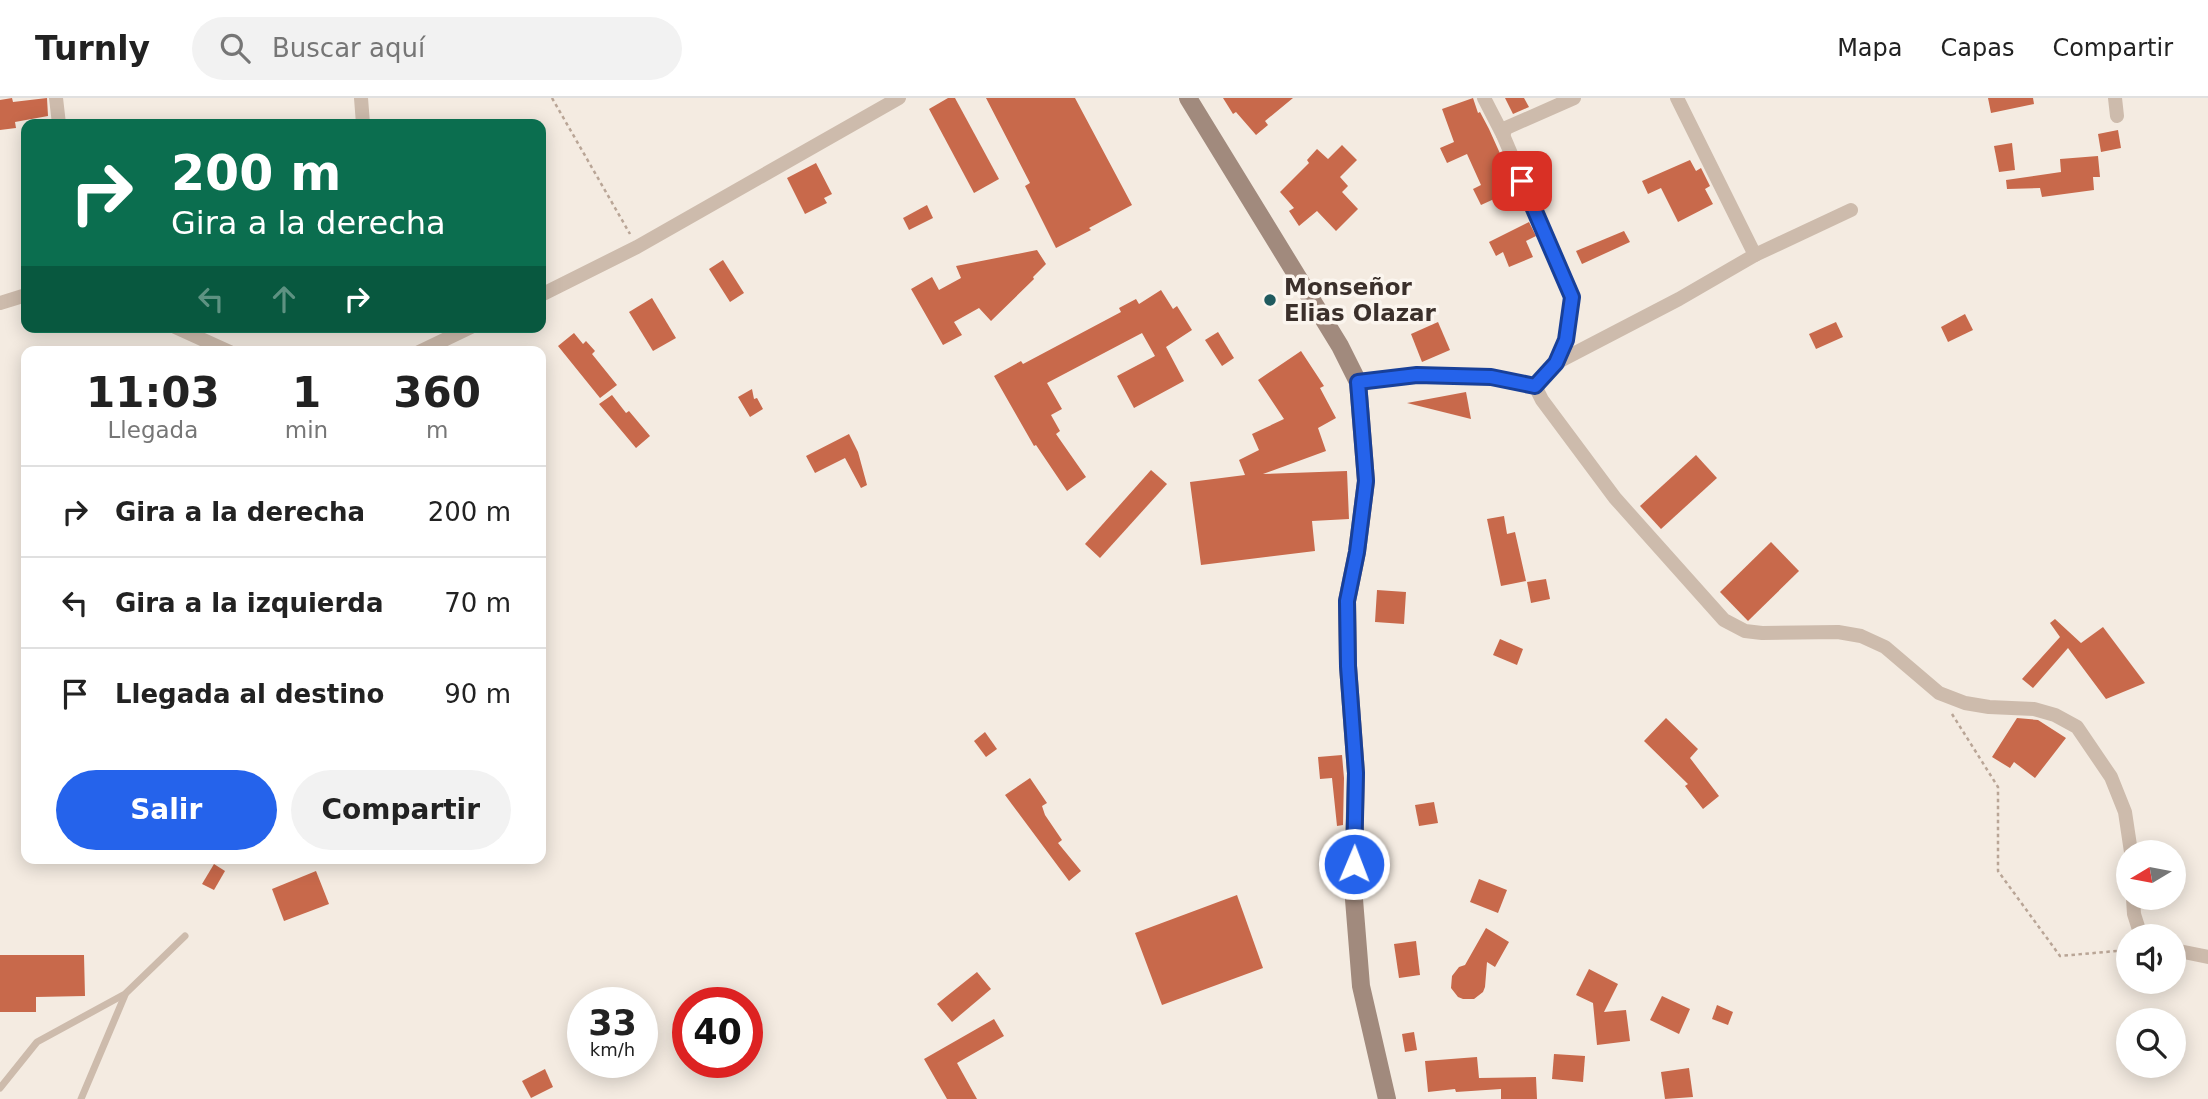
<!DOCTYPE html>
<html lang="es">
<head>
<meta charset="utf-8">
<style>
	body { margin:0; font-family:"DejaVu Sans",sans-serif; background:#f2f2f2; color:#222; height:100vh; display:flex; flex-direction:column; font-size:26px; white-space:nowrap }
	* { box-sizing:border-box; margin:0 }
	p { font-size:23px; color:#767676 }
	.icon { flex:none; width:38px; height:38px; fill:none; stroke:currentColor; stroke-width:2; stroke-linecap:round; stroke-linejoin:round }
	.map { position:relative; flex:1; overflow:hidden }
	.panel { position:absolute; left:21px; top:248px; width:525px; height:518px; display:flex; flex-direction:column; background:#fff; border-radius:14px; box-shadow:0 4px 18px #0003 }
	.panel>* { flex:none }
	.guide { position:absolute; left:21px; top:21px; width:525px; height:214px; border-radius:14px; box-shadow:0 4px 18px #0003; background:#0b6e4f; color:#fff; overflow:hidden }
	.needle { width:46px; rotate:260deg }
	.tools { position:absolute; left:2116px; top:742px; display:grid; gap:14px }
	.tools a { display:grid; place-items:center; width:70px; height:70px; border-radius:50%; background:#fff; box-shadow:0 4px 18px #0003; font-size:35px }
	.speed { position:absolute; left:567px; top:889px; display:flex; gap:14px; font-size:35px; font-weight:700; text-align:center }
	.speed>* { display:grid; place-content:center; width:91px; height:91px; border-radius:50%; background:#fff; box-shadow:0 4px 18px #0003; line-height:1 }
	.speed small { font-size:18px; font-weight:400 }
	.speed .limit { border:10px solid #d22; background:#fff; color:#111 }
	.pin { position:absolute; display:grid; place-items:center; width:60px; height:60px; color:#fff; margin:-30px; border-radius:14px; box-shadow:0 4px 10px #0006 }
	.me { position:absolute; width:77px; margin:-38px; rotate:1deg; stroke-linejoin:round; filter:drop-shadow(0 0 5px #0008) }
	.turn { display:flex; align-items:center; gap:24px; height:147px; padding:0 35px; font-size:32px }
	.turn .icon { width:91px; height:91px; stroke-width:2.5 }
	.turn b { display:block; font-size:49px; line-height:60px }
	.lanes { display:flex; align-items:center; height:66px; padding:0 35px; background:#0003; justify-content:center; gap:35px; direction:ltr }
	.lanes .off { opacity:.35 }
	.eta { display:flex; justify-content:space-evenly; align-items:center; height:119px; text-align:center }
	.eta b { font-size:42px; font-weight:800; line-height:49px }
	.primary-button { display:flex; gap:14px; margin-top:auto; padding:14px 35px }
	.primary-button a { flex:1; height:80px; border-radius:42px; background:#2563eb; color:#fff; font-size:28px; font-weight:800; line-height:80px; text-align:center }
	.primary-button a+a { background:#f2f2f2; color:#222 }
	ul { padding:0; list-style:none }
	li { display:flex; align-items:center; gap:21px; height:91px; padding:0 35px; border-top:2px solid #e0e0e0 }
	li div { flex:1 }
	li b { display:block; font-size:26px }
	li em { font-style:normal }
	header { display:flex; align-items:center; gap:42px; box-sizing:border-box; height:98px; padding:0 35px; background:#fff; border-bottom:2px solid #e0e0e0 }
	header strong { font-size:33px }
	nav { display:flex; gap:38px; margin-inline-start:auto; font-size:24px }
	.search { width:490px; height:63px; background:#f2f2f2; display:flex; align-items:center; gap:18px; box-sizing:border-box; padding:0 24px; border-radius:38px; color:#767676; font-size:26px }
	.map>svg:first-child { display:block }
</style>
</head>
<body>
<header>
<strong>Turnly</strong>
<div class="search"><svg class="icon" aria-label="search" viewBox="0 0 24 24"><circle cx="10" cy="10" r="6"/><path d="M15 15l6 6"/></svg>Buscar aquí</div>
<nav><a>Mapa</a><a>Capas</a><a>Compartir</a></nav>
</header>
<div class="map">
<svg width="2208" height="1001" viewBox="0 0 2208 1001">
	<rect width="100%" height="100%" fill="#f4ebe1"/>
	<!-- building -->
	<g fill="#c8694b">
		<polygon points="12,0 13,4 47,0 48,18 15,24 16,30 0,32 0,2"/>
		<polygon points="948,0 955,0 999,81 974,95 929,11"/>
		<polygon points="986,0 1075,0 1132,107 1089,130 1091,132 1056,150 1025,88 1030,85"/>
		<polygon points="1223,0 1293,0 1265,23 1268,27 1256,37 1236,14 1233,16"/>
		<polygon points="1473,0 1478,15 1480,14 1489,31 1516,91 1481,107 1473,91 1481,87 1467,56 1447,65 1440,50 1454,44 1442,11"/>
		<polygon points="1505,0 1524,0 1529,9 1513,16"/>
		<polygon points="1988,0 2033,0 2034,6 1991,15"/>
		<polygon points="2118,32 2121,50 2101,54 2098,36"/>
		<polygon points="2012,45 2015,72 1999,74 1994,48"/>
		<polygon points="1342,47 1357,62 1340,79 1348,88 1342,94 1358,111 1336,133 1317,113 1299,128 1289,113 1294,110 1280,94 1309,65 1307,62 1317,51 1328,61"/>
		<polygon points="2098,58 2100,79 2093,79 2094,92 2042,99 2040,90 2007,91 2006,82 2061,74 2060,61"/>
		<polygon points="1690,62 1696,73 1701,70 1710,88 1705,91 1713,106 1678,124 1661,90 1648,96 1642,83"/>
		<polygon points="816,65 832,96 824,100 827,105 805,116 787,80"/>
		<polygon points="927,107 933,120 909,132 903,120"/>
		<polygon points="1529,124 1536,138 1526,143 1533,159 1509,169 1503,154 1496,158 1489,144"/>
		<polygon points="1624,133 1630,144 1582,166 1576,153"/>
		<polygon points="1037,152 1046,166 1033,179 1034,181 991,223 979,210 954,224 962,237 943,247 911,191 932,179 939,192 961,180 956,168"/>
		<polygon points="723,162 744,195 730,204 709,171"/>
		<polygon points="1161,192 1173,211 1177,208 1192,232 1166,249 1184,283 1134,310 1117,278 1155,258 1142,235 1047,285 1062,311 1051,317 1060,333 1056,336 1086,379 1067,393 1036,347 1034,348 994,278 1021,263 1023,266 1121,214 1119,210 1136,201 1139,206"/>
		<polygon points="652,200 676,240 653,253 629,214"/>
		<polygon points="1965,216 1973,232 1948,244 1941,229"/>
		<polygon points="1438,224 1450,252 1422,264 1411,236"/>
		<polygon points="1836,224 1843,239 1816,251 1809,236"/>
		<polygon points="1218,234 1234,260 1222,268 1205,242"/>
		<polygon points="574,235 583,246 586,243 595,253 592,256 617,287 600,300 558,248"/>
		<polygon points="1301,253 1324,288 1320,290 1336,320 1318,330 1326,353 1263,376 1347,373 1349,421 1312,423 1315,453 1201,467 1190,384 1245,377 1239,362 1259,352 1252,336 1284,321 1258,282"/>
		<polygon points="752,291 754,301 757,300 763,311 750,319 738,299"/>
		<polygon points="1466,294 1471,321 1407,305"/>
		<polygon points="612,297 626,315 629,313 650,338 636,350 599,306"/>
		<polygon points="849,336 858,354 867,387 861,390 845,360 815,375 806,358"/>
		<polygon points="1696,357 1717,380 1661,431 1640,408"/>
		<polygon points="1151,372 1167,386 1100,460 1085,446"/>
		<polygon points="1504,418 1507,436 1515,434 1526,483 1501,488 1487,421"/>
		<polygon points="1771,444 1799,473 1748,523 1720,494"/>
		<polygon points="1546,481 1550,501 1531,505 1527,484"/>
		<polygon points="1377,492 1406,494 1404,526 1375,524"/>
		<polygon points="2055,521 2081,545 2103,529 2145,585 2106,601 2068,550 2033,590 2022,581 2060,539 2050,525"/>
		<polygon points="1500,541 1523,551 1517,567 1493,557"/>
		<polygon points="1666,620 1698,651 1690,660 1719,698 1703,711 1685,688 1688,686 1644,643"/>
		<polygon points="2017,620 2038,622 2066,640 2035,680 2014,664 2010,670 1992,659"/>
		<polygon points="985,634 997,651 986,659 974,643"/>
		<polygon points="1342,657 1344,680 1343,727 1337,728 1332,680 1320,681 1318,659"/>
		<polygon points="1030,680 1047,705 1042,708 1045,717 1062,742 1058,745 1081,773 1069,783 1005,697"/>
		<polygon points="1434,704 1438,725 1419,728 1415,707"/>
		<polygon points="214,766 225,773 214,792 202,786"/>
		<polygon points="316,773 329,806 284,823 272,791"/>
		<polygon points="1479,781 1507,792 1498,815 1470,804"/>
		<polygon points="1237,797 1263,870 1162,907 1135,835"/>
		<polygon points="1486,830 1509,844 1495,869 1487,864 1485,889 1483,894 1474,901 1463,901 1458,899 1451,890 1452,878 1459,869 1465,867"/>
		<polygon points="1416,843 1420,877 1399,880 1394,846"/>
		<polygon points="0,857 84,857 85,898 36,899 36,914 0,914"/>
		<polygon points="1589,871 1618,886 1604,914 1626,912 1630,943 1597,947 1593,905 1576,897"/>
		<polygon points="977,874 991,891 952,924 937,906"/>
		<polygon points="1662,898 1690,911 1679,936 1650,922"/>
		<polygon points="1717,907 1733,914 1728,927 1712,921"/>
		<polygon points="994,921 1004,938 957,965 977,1001 947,1001 924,961"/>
		<polygon points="1414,934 1417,952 1405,954 1402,936"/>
		<polygon points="1554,956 1585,958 1583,984 1552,981"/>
		<polygon points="1477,959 1479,980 1536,979 1537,1001 1501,1001 1501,991 1456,994 1455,991 1428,994 1425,963"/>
		<polygon points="1689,970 1693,999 1665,1001 1661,974"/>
		<polygon points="545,971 553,989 531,1000 522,983"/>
	</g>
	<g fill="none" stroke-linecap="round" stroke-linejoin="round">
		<!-- path -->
		<g stroke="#b9a596" stroke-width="2.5" stroke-dasharray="3.5 3.5" stroke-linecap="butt">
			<polyline points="552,0 630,136"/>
			<polyline points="1952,616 1998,689 1998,773 2060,858 2128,852"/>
		</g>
		<!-- lane -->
		<g stroke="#cdbbac" stroke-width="7">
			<polyline points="0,990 37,944 125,896 185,838"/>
			<polyline points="81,1001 125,897"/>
		</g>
		<!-- street -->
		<g stroke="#cdbbac" stroke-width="14">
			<polyline points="56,0 59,26"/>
			<polyline points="361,0 363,26"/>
			<polyline points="1484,0 1503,37 1572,199 1566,241 1556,265 1535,288"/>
			<polyline points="1677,0 1755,157"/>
			<polyline points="2115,0 2117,18"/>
			<polyline points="1503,37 1506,30 1574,0"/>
			<polyline points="541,197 637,149 899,0"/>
			<polyline points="0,205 26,197"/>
			<polyline points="175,229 230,254"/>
			<polyline points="419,254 471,229"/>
			<polyline points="1556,265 1679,201 1755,157 1851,112"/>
			<polyline points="1358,284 1417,277 1491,279 1535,288 1542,302 1615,400 1724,522 1745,533 1762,535 1838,534 1861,538 1885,549 1939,595 1965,605 1989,609 2034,611 2055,617 2077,629 2111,679 2125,714 2131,754"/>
			<polyline points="2133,800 2134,816 2141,838"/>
			<polyline points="2174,852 2208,859"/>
		</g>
		<!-- secondary -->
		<polyline stroke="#a18a7d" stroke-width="18" points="1188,0 1340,248 1358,284 1366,383 1357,454 1347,503 1348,568 1356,675 1353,789 1361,888 1387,1001"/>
	</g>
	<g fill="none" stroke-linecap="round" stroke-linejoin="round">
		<defs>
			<polyline id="route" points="1354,766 1356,675 1348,568 1347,503 1357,454 1366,383 1358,284 1417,277 1491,279 1535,288 1556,265 1566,242 1572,199 1522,83"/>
		</defs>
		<!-- route casing -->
		<use href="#route" stroke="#184099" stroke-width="18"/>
		<!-- route -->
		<use href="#route" stroke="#2563eb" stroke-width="12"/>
	</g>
	<!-- markers -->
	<circle fill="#1f5a5e" stroke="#fbf5ee" stroke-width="2.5" cx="1270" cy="202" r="7"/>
	<g text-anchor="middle" stroke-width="7" stroke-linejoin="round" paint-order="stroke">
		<!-- poi labels -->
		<g font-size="23" font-weight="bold" fill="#3b302b" stroke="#fbf5ee" text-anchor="start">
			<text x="1284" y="197">Monseñor<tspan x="1284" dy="26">Elias Olazar</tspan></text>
		</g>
	</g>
</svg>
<div class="tools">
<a><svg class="needle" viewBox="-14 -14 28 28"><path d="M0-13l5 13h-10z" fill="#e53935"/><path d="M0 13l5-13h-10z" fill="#767676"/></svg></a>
<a><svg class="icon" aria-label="sound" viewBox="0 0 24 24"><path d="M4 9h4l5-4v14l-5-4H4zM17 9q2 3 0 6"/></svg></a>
<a><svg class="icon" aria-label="search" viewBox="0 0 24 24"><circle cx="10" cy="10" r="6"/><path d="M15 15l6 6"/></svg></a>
</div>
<div class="speed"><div>33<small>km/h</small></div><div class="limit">40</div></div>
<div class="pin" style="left:1522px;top:83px;background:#d93025"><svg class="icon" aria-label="arrive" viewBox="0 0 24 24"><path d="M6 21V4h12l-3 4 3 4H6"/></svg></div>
<svg class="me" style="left:1354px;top:766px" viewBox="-20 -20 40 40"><circle r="17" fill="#2563eb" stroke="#fff" stroke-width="3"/><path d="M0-11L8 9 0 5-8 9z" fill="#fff"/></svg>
<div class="guide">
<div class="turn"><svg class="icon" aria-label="right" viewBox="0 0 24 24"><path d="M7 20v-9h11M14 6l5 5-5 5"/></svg><div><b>200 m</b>Gira a la derecha</div></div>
<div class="lanes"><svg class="icon off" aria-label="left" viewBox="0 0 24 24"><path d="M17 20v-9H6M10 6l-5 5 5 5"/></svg><svg class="icon off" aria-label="ahead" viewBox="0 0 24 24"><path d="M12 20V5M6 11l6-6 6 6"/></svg><svg class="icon" aria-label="right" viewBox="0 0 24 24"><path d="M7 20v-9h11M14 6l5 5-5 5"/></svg></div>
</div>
<section class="panel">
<div class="eta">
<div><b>11:03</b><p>Llegada</p></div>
<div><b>1</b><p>min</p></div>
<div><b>360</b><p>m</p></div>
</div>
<ul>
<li><svg class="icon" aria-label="right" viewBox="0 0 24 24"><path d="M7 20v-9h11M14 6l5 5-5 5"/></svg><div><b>Gira a la derecha</b></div><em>200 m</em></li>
<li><svg class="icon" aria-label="left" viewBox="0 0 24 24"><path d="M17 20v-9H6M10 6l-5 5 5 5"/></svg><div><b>Gira a la izquierda</b></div><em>70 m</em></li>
<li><svg class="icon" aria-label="arrive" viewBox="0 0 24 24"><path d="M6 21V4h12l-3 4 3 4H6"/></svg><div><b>Llegada al destino</b></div><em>90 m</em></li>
</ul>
<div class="primary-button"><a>Salir</a><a>Compartir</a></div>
</section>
</div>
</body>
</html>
